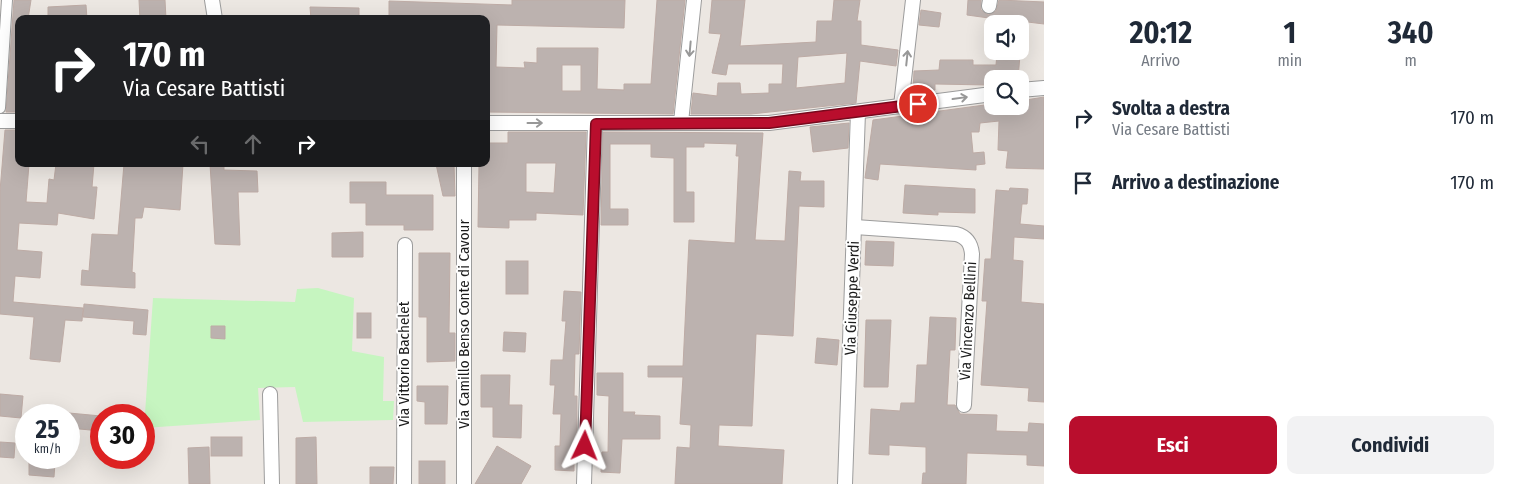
<!DOCTYPE html>
<html lang="it">
<head>
<meta charset="utf-8">
<style>
	body { margin:0; font-family:"Fira Sans Condensed",sans-serif; background:#f2f2f3; color:#1f2937; height:100vh; display:flex; flex-direction:column; font-size:19px; white-space:nowrap }
	* { box-sizing:border-box; margin:0 }
	p { font-size:16px; color:#747a83 }
	.icon { flex:none; width:28px; height:28px; fill:none; stroke:currentColor; stroke-width:2; stroke-linecap:round; stroke-linejoin:round }
	.map { position:relative; flex:1; overflow:hidden }
	.sheet { display:flex; flex-direction:column; background:#fff; width:475px }
	.sheet>* { flex:none }
	.banner { position:absolute; left:15px; top:15px; width:475px; height:152px; border-radius:10px; box-shadow:0 5px 20px #0002; background:#202124; color:#fff; overflow:hidden }
	.fabs { position:absolute; left:984px; top:15px; display:grid; gap:10px }
	.fabs a { display:grid; place-items:center; width:45px; height:45px; border-radius:10px; background:#fff; box-shadow:0 5px 20px #0002; font-size:25px }
	.speed { position:absolute; left:15px; top:404px; display:flex; gap:10px; font-size:25px; font-weight:700; text-align:center }
	.speed>* { display:grid; place-content:center; width:65px; height:65px; border-radius:50%; background:#fff; box-shadow:0 5px 20px #0002; line-height:1 }
	.speed small { font-size:12px; font-weight:400 }
	.speed .limit { border:8px solid #d22; background:#fff; color:#111 }
	.pin { position:absolute; display:grid; place-items:center; width:42px; height:42px; color:#fff; margin:-21px; border:2px solid #fff; border-radius:50%; box-shadow:0 1px 5px #0007 }
	.me { position:absolute; width:55px; margin:-28px; rotate:2deg; stroke-linejoin:round; filter:drop-shadow(0 0 4px #0008) }
	.turn { display:flex; align-items:center; gap:18px; height:105px; padding:0 25px; font-size:22px }
	.turn .icon { width:65px; height:65px; stroke-width:2.5 }
	.turn b { display:block; font-size:35px; line-height:42px }
	.lanes { display:flex; align-items:center; height:48px; padding:0 25px; background:#0003; justify-content:center; gap:25px; direction:ltr }
	.lanes .off { opacity:.35 }
	.eta { display:flex; justify-content:space-evenly; align-items:center; height:85px; text-align:center }
	.eta b { font-size:30px; font-weight:700; line-height:35px }
	.action { display:flex; gap:10px; margin-top:auto; padding:10px 25px }
	.action a { flex:1; height:58px; border-radius:10px; background:#b90e2d; color:#fff; font-size:20px; font-weight:700; line-height:58px; text-align:center }
	.action a+a { background:#f2f2f3; color:#1f2937 }
	ul { padding:0; list-style:none }
	li { display:flex; align-items:center; gap:15px; height:65px; padding:0 25px }
	li div { flex:1 }
	li b { display:block; font-size:19px }
	li em { font-style:normal }
	main { display:flex; flex:1; min-height:0 }
	.map>svg:first-child { display:block }
</style>
</head>
<body>
<main>
<div class="map">
<svg width="1044" height="484" viewBox="0 0 1044 484">
	<rect width="100%" height="100%" fill="#ece7e2"/>
	<!-- park -->
	<polygon fill="#c6f5c0" points="318,288 354,298 352,351 384,357 383,401 394,401 393,420 303,422 295,387 258,388 260,420 144,428 153,298 295,302 297,289"/>
	<!-- building -->
	<g fill="#bcb2af" stroke="#bdaba5" fill-rule="evenodd">
		<polygon points="14,0 31,0 28,19 19,19 19,112 6,112"/>
		<polygon points="139,0 165,0 166,19 140,19"/>
		<path d="M512,0H625L624,28L497,25L496,67L525,68L524,62L537,63V48H598L597,89L624,90V84H651L657,0H685L673,114L486,112V19H389V1L512,5ZM562,65H581V91H562Z"/>
		<path d="M712,0H745L740,46L816,42L817,21H832L834,0H860L857,21H861V45L898,50L896,66L860,61L856,103L751,114H691L693,93L717,96L718,83H740L741,94L769,93V84H782L783,64H728L726,75L712,73L721,34L709,33ZM847,53L845,83L796,88L798,57Z"/>
		<polygon points="968,0 981,0 981,10 988,15 996,11 999,0 1044,2 1044,24 1003,19 1003,24 988,24 989,18 967,15"/>
		<polygon points="86,5 87,19 48,19 48,7"/>
		<polygon points="310,7 359,8 359,19 311,19"/>
		<polygon points="921,10 941,13 939,27 919,25"/>
		<polygon points="997,54 1020,55 1018,79 988,79 988,85 935,84 935,90 913,91 914,71 939,70 940,60 973,60 973,65 996,65"/>
		<polygon points="1044,97 1044,169 1006,168 1008,151 998,150 999,121 980,123 979,132 971,132 973,153 984,152 985,164 976,165 976,170 880,164 878,180 865,178 873,120 992,104 992,106 1020,106 1020,101"/>
		<polygon points="849,123 848,148 813,152 810,127"/>
		<polygon points="5,130 19,130 19,164 29,164 26,202 47,203 49,179 54,180 56,164 94,164 92,187 97,187 94,219 58,213 57,225 19,223 17,250 42,252 40,278 15,276 13,302 83,308 82,321 65,320 60,362 30,359 34,317 0,314 0,191"/>
		<path d="M508,132H586L583,215L536,213V220H509V228L478,227L479,164H486V143H508ZM526,163H556L554,193L526,192Z"/>
		<polygon points="603,132 763,133 755,240 785,241 789,171 801,172 800,181 824,181 824,207 799,206 793,336 756,334 752,426 719,425 718,446 784,450 782,484 675,484 677,447 690,448 691,425 680,424 683,377 648,377 648,366 683,366 689,240 735,243 739,156 736,156 737,144 704,143 704,147 686,147 686,192 694,192 694,222 674,222 674,158 651,157 651,144 610,144 610,209 628,209 628,225 601,225"/>
		<polygon points="124,164 152,166 153,164 183,164 180,210 144,207 142,218 135,218 132,272 135,273 135,288 81,285 82,270 89,271 92,234 118,235"/>
		<polygon points="210,164 224,164 224,170 257,171 258,192 238,192 240,245 215,244"/>
		<polygon points="436,164 454,164 455,196 443,196"/>
		<polygon points="350,182 386,182 386,195 433,195 433,230 404,230 404,225 366,225 366,203 350,203"/>
		<polygon points="905,185 975,189 975,213 938,212 938,215 903,213"/>
		<polygon points="1010,188 1028,189 1027,204 1022,204 1020,224 1044,226 1044,239 1014,237 1013,260 1023,261 1021,302 1044,304 1044,402 1028,401 1029,388 981,385 987,301 982,301 985,259 991,259 996,190 1009,191"/>
		<polygon points="363,232 363,257 332,257 332,233"/>
		<polygon points="866,241 894,242 893,266 865,265"/>
		<polygon points="419,253 450,253 449,333 455,333 455,361 427,362 427,317 419,317"/>
		<rect x="506" y="261" width="22" height="33"/>
		<polygon points="564,291 581,292 579,354 575,354 574,396 577,396 577,442 574,442 574,471 555,470 555,446 560,446 561,414 553,414 555,385 550,385 551,360 563,360 566,321 562,321"/>
		<polygon points="84,304 148,310 146,335 133,334 134,321 83,317"/>
		<rect x="357" y="313" width="14" height="25"/>
		<polygon points="930,317 956,318 955,350 950,350 947,405 955,405 960,414 997,415 996,431 1028,432 1029,423 1044,424 1044,466 1027,465 1027,455 967,453 966,484 922,484 923,473 926,473 926,447 889,445 889,455 869,454 871,409 900,411 901,403 915,403 917,365 927,365"/>
		<polygon points="866,320 891,320 888,387 864,387"/>
		<polygon points="211,326 225,326 225,339 211,338"/>
		<polygon points="504,332 526,333 525,352 503,351"/>
		<polygon points="817,338 839,340 837,365 815,363"/>
		<polygon points="597,373 623,373 623,412 635,412 634,415 660,416 660,439 622,439 620,473 601,472 602,452 608,452 609,396 597,395"/>
		<polygon points="481,375 510,375 509,405 522,405 521,438 493,437 493,407 481,407"/>
		<polygon points="417,386 448,386 447,424 425,424 425,402 417,401"/>
		<polygon points="0,394 23,396 21,418 0,416"/>
		<polygon points="69,413 101,416 101,431 69,428"/>
		<rect x="211" y="437" width="31" height="19"/>
		<polygon points="316,437 317,484 296,484 296,438"/>
		<polygon points="0,442 15,443 14,458 0,457"/>
		<polygon points="497,446 531,466 521,484 475,484"/>
		<polygon points="209,447 210,484 189,484 188,448"/>
		<polygon points="29,461 55,463 54,477 29,475"/>
		<rect x="419" y="461" width="26" height="23"/>
		<polygon points="370,467 394,467 393,484 370,484"/>
	</g>
	<g fill="none" stroke-linecap="round" stroke-linejoin="round">
		<defs>
			<polyline id="pedestrian" points="0,108 7,0"/>
			<g id="minor">
				<polyline points="212,0 215,19"/>
				<polyline points="989,6 990,0"/>
				<polyline points="1020,90 1044,88"/>
				<polyline points="901,106 913,0"/>
				<polyline points="0,121 19,121"/>
				<polyline points="681,122 694,0"/>
				<polyline points="486,123 769,123 992,94"/>
				<path d="M855,227L956,234C967,237 971,243 972,254L964,405"/>
				<polyline points="270,394 272,484"/>
				<polyline points="404,484 405,245"/>
				<polyline points="464,484 464,164"/>
				<polyline points="584,484 595,123"/>
				<polyline points="845,484 858,112"/>
			</g>
		</defs>
		<!-- pedestrian casing -->
		<use href="#pedestrian" stroke="#9c9c9c" stroke-width="12"/>
		<!-- minor casing -->
		<use href="#minor" stroke="#9c9c9c" stroke-width="16"/>
		<!-- pedestrian -->
		<use href="#pedestrian" stroke="#fff" stroke-width="10"/>
		<!-- minor -->
		<use href="#minor" stroke="#fff" stroke-width="14"/>
	</g>
	<!-- one-way arrows -->
	<defs><path id="oneway-shaft" d="M-6 0H5M1.5-3L5.5 0L1.5 3" fill="none" stroke-width="1.6" stroke-linecap="round" stroke-linejoin="round" transform="scale(1.25)"/></defs>
	<g stroke="#989898">
		<use href="#oneway-shaft" transform="translate(690 49) rotate(95)"/>
		<use href="#oneway-shaft" transform="translate(907 58) rotate(-84)"/>
		<use href="#oneway-shaft" transform="translate(960 98) rotate(-8)"/>
		<use href="#oneway-shaft" transform="translate(535 123)"/>
	</g>
	<g fill="none" stroke-linecap="round" stroke-linejoin="round">
		<defs>
			<polyline id="route" points="585,446 596,124 769,123 918,104"/>
		</defs>
		<!-- route casing -->
		<use href="#route" stroke="#78091d" stroke-width="12"/>
		<!-- route -->
		<use href="#route" stroke="#b90e2d" stroke-width="9"/>
	</g>
	<g text-anchor="middle" stroke-width="4" stroke-linejoin="round" paint-order="stroke">
		<!-- street labels -->
		<g font-size="15" fill="#1b1b1b" stroke="#fff">
			<text transform="translate(852 298) rotate(-88)" y="5">Via Giuseppe Verdi</text>
			<text transform="translate(968 321) rotate(-87)" y="5">Via Vincenzo Bellini</text>
			<text transform="translate(464 324) rotate(-90)" y="5">Via Camillo Benso Conte di Cavour</text>
			<text transform="translate(404 364) rotate(-90)" y="5">Via Vittorio Bachelet</text>
		</g>
	</g>
</svg>
<div class="fabs">
<a><svg class="icon" aria-label="sound" viewBox="0 0 24 24"><path d="M4 9h4l5-4v14l-5-4H4zM17 9q2 3 0 6"/></svg></a>
<a><svg class="icon" aria-label="search" viewBox="0 0 24 24"><circle cx="10" cy="10" r="6"/><path d="M15 15l6 6"/></svg></a>
</div>
<div class="speed"><div>25<small>km/h</small></div><div class="limit">30</div></div>
<div class="pin" style="left:918px;top:104px;background:#d93025"><svg class="icon" aria-label="arrive" viewBox="0 0 24 24"><path d="M6 21V4h12l-3 4 3 4H6"/></svg></div>
<svg class="me" style="left:585px;top:446px" viewBox="-20 -20 40 40"><path d="M0-17L14 15 0 8-14 15z" fill="#b90e2d" stroke="#fff" stroke-width="4"/></svg>
<div class="banner">
<div class="turn"><svg class="icon" aria-label="right" viewBox="0 0 24 24"><path d="M7 20v-9h11M14 6l5 5-5 5"/></svg><div><b>170 m</b>Via Cesare Battisti</div></div>
<div class="lanes"><svg class="icon off" aria-label="left" viewBox="0 0 24 24"><path d="M17 20v-9H6M10 6l-5 5 5 5"/></svg><svg class="icon off" aria-label="ahead" viewBox="0 0 24 24"><path d="M12 20V5M6 11l6-6 6 6"/></svg><svg class="icon" aria-label="right" viewBox="0 0 24 24"><path d="M7 20v-9h11M14 6l5 5-5 5"/></svg></div>
</div>
</div>
<section class="sheet">
<div class="eta">
<div><b>20:12</b><p>Arrivo</p></div>
<div><b>1</b><p>min</p></div>
<div><b>340</b><p>m</p></div>
</div>
<ul>
<li><svg class="icon" aria-label="right" viewBox="0 0 24 24"><path d="M7 20v-9h11M14 6l5 5-5 5"/></svg><div><b>Svolta a destra</b><p>Via Cesare Battisti</p></div><em>170 m</em></li>
<li><svg class="icon" aria-label="arrive" viewBox="0 0 24 24"><path d="M6 21V4h12l-3 4 3 4H6"/></svg><div><b>Arrivo a destinazione</b></div><em>170 m</em></li>
</ul>
<div class="action"><a>Esci</a><a>Condividi</a></div>
</section>
</main>
</body>
</html>
